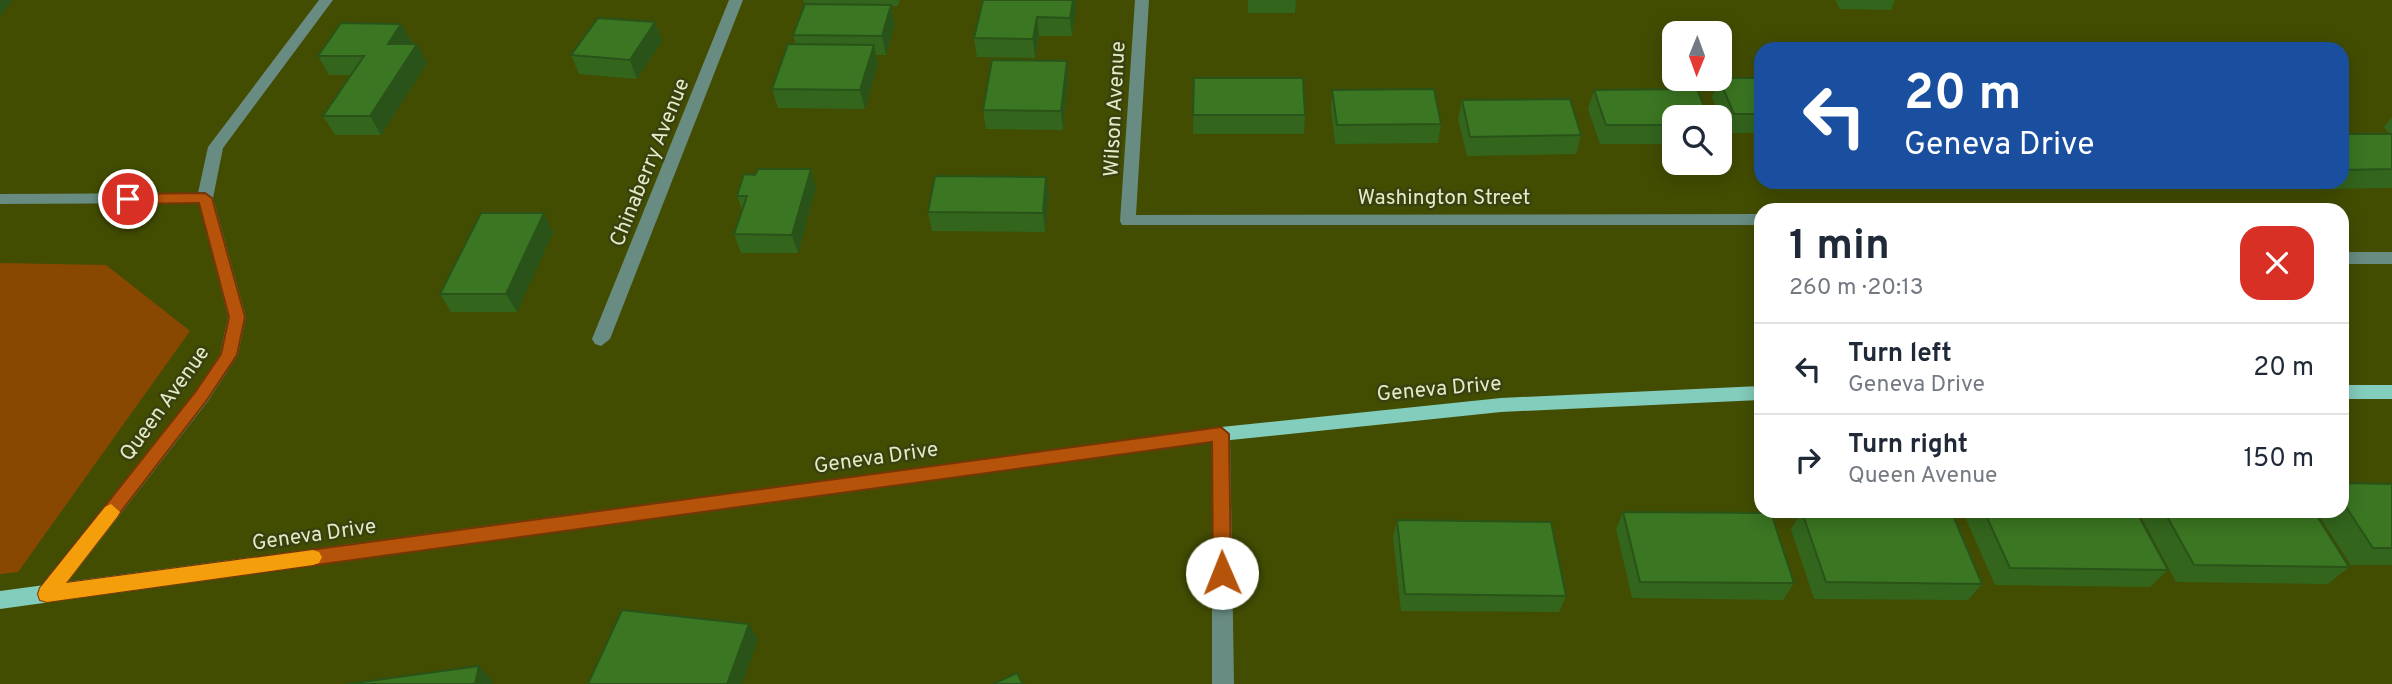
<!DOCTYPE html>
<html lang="en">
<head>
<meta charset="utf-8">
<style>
	body { margin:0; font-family:Overpass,sans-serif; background:#f6f6f7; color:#1f2937; height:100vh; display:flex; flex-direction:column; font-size:26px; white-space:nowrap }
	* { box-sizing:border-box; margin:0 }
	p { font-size:23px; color:#747a83 }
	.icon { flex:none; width:38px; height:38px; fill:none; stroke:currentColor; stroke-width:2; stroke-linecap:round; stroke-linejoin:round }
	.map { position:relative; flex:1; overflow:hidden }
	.side { position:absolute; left:1754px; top:203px; width:595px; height:315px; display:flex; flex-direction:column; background:#fff; border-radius:21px; box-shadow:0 4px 18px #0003 }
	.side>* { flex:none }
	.hud { position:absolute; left:1754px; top:42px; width:595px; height:147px; border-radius:21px; box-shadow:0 4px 18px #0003; background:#1a4fa0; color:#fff; overflow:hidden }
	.needle { width:46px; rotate:181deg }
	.controls { position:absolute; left:1662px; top:21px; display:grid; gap:14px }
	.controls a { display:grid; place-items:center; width:70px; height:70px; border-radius:14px; background:#fff; box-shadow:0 4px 18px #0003; font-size:35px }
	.pin { position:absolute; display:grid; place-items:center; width:60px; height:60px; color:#fff; margin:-30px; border:4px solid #fff; border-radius:50%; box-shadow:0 2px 7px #0007 }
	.me { position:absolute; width:77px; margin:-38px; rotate:359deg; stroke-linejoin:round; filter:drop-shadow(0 0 5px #0008) }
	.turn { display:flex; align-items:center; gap:24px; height:147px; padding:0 35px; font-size:32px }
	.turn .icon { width:91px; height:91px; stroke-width:2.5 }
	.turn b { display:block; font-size:49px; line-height:60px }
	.round { display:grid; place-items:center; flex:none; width:74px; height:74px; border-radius:21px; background:#f6f6f7 }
	.overview { display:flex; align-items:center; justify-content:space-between; height:119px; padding:0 35px }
	h1 { font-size:42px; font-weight:700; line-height:52px }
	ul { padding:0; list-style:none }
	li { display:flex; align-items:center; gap:21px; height:91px; padding:0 35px; border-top:2px solid #e0e1e3 }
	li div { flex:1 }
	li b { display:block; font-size:26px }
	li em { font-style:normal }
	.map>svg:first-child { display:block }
</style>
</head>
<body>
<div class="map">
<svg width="2392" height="684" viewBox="0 0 2392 684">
	<rect width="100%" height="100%" fill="#434d02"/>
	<!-- green -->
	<polygon fill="#894801" points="0,263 106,265 190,331 18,572 0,574"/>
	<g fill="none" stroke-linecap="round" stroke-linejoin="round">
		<!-- minor -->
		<g fill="#688b82" fill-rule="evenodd">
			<polygon points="319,0 333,0 223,148 213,198 246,317 238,355 208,401 54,600 47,603 40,600 37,594 40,588 196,391 220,354 228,317 199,203 0,204 0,194 198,193 208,147"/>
			<polygon points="729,0 743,0 610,339 601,346 595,344 592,339"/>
			<polygon points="1135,0 1149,0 1136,215 1760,214 1760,225 1122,225 1120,221"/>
			<rect x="2342" y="252" width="50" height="12"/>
			<polygon points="1221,427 1228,429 1230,434 1234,684 1212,684 1212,434 1214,429"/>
		</g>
		<!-- major -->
		<g fill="#83cdbc" fill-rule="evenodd">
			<rect x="2342" y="385" width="50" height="14"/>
			<polygon points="1760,386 1760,400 1501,412 1221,441 0,609 0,591 1221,427 1501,398"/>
		</g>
	</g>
	<!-- wall -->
	<g fill="#33651d">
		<polygon points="803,0 900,0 898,6 891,6 895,24 886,55 876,55 878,64 865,109 778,108 772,89 796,44 793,35 805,5"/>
		<polygon points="983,0 1076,9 1072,36 1039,36 1035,58 977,57 974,38"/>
		<polygon points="1248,0 1296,0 1295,13 1248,13"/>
		<polygon points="1835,0 1895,0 1891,10 1840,9"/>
		<polygon points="655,22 662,41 637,79 579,74 571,55"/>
		<polygon points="401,24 412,42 411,44 427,63 381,135 335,135 323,116 351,75 329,75 318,56"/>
		<polygon points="1194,78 1305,115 1304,134 1193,134"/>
		<polygon points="1760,78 1760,133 1726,133 1712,97 1718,79"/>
		<polygon points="1068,79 1063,130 986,129 983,110"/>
		<polygon points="1332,90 1441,124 1438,143 1335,144 1331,109"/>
		<polygon points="1594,90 1675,117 1675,144 1600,144 1588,109"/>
		<polygon points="1462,100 1581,135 1576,154 1467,156 1458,119"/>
		<polygon points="2392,117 2392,188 2308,189 2303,182 2342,182 2342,134 2390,134 2384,127"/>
		<polygon points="1046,177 1049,195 1045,232 932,231 928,212"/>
		<polygon points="816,188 798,253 741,253 734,234 742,210 737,196"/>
		<polygon points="553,232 517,312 451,312 440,294"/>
		<polygon points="2342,483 2392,484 2392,565 2351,565 2316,511 2342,511"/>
		<polygon points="1972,511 2136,511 2168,570 2150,587 1995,585 1966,519"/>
		<polygon points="2138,511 2314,511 2349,567 2328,584 2176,582"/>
		<polygon points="1623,512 1794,583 1783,600 1632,598 1616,529"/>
		<polygon points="1802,512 1982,584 1968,600 1814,599 1791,529"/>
		<polygon points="1397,520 1566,596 1559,612 1401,611 1393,537"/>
	</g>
	<!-- shaded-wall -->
	<g fill="#295318">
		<polygon points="0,0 13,0 0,16"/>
		<polygon points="1073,0 1076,0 1076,9 1072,36 1070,18"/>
		<polygon points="891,5 895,24 886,55 882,36"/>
		<polygon points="1037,17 1039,36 1035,58 1033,39"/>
		<polygon points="655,22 662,41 637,79 630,60"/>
		<polygon points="401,24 412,42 398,63 388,44"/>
		<polygon points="417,44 427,63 381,135 370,116"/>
		<polygon points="874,45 878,64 865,109 860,90"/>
		<polygon points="1067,61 1068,79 1063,130 1061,111"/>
		<polygon points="811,169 816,188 798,253 792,235"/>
		<polygon points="1046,177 1049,195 1045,232 1043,213"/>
		<polygon points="544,213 553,232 517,312 506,294"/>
		<polygon points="749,624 758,640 742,684 727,684"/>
		<polygon points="479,666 493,682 492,684 475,684"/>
	</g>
	<!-- building -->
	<g fill="#3b7622" stroke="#295318" stroke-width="2">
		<polygon points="983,0 1073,0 1070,18 1037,17 1033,39 974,38"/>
		<polygon points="805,4 891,5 882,36 793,35"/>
		<polygon points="598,18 655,22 630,60 571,55"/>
		<polygon points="341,23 401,24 388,44 417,44 370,116 323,116 364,56 318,56"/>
		<polygon points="788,44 874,45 860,90 772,89"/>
		<polygon points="992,60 1067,61 1061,111 983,110"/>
		<polygon points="1194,78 1303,78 1305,115 1193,115"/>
		<polygon points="1720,78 1760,78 1760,114 1734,114 1719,79"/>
		<polygon points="1434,89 1441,124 1337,125 1332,90"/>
		<polygon points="1697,89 1708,117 1675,117 1675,125 1606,125 1594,90"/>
		<polygon points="1570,99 1581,135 1470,137 1462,100"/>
		<polygon points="2342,134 2392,134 2392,169 2342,170"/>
		<polygon points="758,169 811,169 792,235 734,234 747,196 737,196 744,174 755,175"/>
		<polygon points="935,176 1046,177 1043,213 928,212"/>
		<polygon points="481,213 544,213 506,294 440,294"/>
		<polygon points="2342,483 2392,484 2392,548 2373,548 2342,501"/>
		<polygon points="1984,511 2136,511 2168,570 2010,568"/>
		<polygon points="2164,511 2314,511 2349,567 2194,565"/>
		<polygon points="1623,512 1771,513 1794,583 1640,582"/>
		<polygon points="1802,512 1952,513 1982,584 1826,582"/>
		<polygon points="1397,520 1551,522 1566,596 1405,594"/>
		<polygon points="622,610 749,624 727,684 588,684"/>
		<polygon points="479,666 475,684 347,684"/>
		<polygon points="1017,673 1023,684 993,684"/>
	</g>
	<!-- route -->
	<polygon fill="#b45309" stroke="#753606" stroke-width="2" points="205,193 212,198 245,317 237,355 207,400 66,583 1221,427 1229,434 1231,573 1229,579 1216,579 1213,573 1212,442 47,602 40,600 38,594 40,588 196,391 221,354 229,317 199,203 128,204 121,199 128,194"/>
	<!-- slow -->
	<polygon fill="#f59e0b" points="111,504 120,512 117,517 66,583 313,550 319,552 322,557 319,563 313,565 47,602 40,600 38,594 40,588 105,507"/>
	<g text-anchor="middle" stroke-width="5" stroke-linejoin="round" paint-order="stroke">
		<!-- street labels -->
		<g font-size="21" fill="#e3ebc9" stroke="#39410e">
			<text transform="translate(1114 109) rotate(-87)" y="7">Wilson Avenue</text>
			<text transform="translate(649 162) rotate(-68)" y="7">Chinaberry Avenue</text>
			<text x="1444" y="204">Washington Street</text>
			<text transform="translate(1439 388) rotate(-5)" y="7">Geneva Drive</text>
			<text transform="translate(164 403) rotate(-54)" y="7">Queen Avenue</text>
			<text transform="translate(876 457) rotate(-8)" y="7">Geneva Drive</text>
			<text transform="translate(314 534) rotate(-8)" y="7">Geneva Drive</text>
		</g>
	</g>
</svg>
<div class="controls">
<a><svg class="needle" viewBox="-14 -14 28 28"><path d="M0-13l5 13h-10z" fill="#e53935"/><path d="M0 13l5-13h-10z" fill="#747a83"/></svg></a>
<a><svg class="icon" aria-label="search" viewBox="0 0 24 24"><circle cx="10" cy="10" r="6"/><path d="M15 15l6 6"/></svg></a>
</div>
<div class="pin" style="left:128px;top:199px;background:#d93025"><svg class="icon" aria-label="arrive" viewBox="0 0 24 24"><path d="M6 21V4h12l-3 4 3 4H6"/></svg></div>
<svg class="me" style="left:1222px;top:573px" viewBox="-20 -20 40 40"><circle r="19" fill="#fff"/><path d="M0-13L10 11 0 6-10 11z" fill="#b45309"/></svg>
<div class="hud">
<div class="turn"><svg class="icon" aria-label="left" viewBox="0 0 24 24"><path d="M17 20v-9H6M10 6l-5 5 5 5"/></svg><div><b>20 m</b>Geneva Drive</div></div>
</div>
<section class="side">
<div class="overview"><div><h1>1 min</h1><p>260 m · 20:13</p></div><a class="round" style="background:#d93025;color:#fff"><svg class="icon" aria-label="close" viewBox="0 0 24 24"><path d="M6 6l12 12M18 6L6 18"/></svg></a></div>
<ul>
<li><svg class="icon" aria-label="left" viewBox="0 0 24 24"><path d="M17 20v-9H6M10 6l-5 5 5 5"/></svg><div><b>Turn left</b><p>Geneva Drive</p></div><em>20 m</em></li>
<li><svg class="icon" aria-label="right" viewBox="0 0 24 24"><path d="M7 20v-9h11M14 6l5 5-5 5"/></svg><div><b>Turn right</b><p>Queen Avenue</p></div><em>150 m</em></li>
</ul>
</section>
</div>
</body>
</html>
